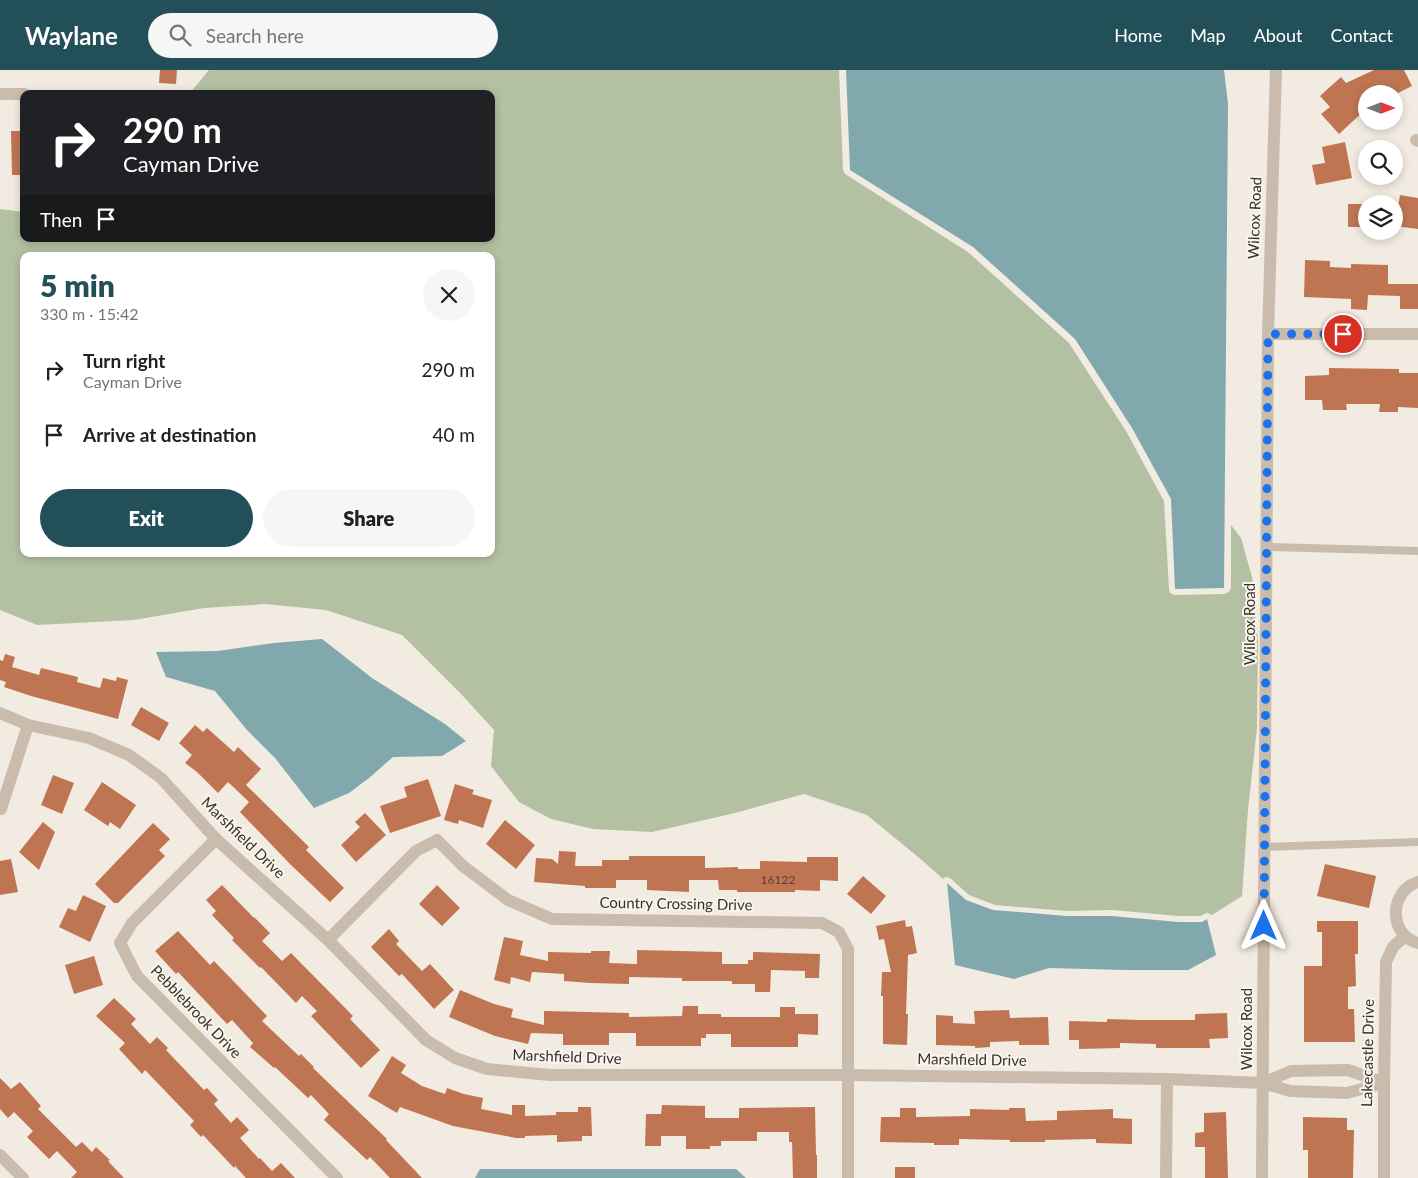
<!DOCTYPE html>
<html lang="en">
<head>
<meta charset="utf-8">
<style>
	body { margin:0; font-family:Lato,sans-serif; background:#f6f6f6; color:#202124; height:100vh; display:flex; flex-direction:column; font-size:19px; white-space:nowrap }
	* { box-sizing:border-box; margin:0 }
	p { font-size:16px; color:#757577 }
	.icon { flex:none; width:28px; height:28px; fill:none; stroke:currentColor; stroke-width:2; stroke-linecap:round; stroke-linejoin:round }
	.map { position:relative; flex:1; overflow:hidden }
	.sheet { position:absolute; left:20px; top:182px; width:475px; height:305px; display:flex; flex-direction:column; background:#fff; border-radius:10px; box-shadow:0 2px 8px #0003 }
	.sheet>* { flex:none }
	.guide { position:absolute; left:20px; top:20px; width:475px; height:152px; border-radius:10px; box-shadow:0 2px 8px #0003; background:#202124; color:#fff; overflow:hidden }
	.needle { width:32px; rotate:90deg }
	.fabs { position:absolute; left:1358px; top:15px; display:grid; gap:10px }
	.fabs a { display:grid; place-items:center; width:45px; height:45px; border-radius:50%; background:#fff; box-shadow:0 2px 8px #0003; font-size:25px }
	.pin { position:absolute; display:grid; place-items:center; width:42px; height:42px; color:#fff; margin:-21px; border:2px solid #fff; border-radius:50%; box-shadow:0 1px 5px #0007 }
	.me { position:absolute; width:55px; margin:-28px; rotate:0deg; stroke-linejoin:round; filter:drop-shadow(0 0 4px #0008) }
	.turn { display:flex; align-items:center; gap:18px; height:105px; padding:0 20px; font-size:22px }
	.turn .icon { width:65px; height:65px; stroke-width:2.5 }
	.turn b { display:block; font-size:35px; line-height:42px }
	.then { display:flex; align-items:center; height:48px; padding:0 20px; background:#0003; gap:10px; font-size:19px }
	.round { display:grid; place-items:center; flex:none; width:52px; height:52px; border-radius:26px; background:#f6f6f6 }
	.headline { display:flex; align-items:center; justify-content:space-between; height:85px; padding:0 20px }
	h1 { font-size:30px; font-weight:800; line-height:38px; color:#235058 }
	.cta { display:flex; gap:10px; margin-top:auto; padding:10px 20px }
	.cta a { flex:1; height:58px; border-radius:30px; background:#235058; color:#fff; font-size:20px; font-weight:800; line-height:58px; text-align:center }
	.cta a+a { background:#f6f6f6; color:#202124 }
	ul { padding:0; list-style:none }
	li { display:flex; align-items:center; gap:15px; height:65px; padding:0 20px }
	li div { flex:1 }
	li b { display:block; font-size:19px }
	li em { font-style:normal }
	header { display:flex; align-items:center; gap:30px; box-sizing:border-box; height:70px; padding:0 25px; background:#235058; color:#fff }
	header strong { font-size:24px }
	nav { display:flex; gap:28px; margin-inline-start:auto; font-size:18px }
	.search { width:350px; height:45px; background:#f6f6f6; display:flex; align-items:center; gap:12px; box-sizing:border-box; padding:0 18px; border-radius:28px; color:#757577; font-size:19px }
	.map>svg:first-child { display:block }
</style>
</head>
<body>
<header>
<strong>Waylane</strong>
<div class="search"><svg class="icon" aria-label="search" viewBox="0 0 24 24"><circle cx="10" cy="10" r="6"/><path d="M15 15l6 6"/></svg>Search here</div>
<nav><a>Home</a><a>Map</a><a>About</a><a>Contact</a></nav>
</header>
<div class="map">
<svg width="1418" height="1108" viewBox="0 0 1418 1108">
	<rect width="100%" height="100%" fill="#f2ebe1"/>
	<!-- green -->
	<path fill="#b3c0a1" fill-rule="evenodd" d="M209,0H839L843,100L845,104L968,182L1069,273L1126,361L1164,431L1169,519L1170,523L1175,525L1224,524L1229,522L1231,518V455L1241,468L1252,507L1258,573L1257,658L1248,740L1242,826L1212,845L1207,843L1200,846H1178L1113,840L1067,841L995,835L969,825L950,808L946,807L943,809L923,791L867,745L804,724L735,743L652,762L593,759L551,749L519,732L491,696L494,660L462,625L402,565L326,540L266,534L204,538L134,550L37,555L0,540V139L24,142V169H491V24H189ZM24,186H491V484H24Z"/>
	<!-- water -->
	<g fill="#81a8ad">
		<polygon points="846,0 1224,0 1228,34 1224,518 1175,519 1171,429 1132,358 1075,269 973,177 850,100"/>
		<polygon points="322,569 372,608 445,654 466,671 442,686 393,687 369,708 349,723 314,738 275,688 247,660 215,621 166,607 156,582 218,581 274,573"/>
		<polygon points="947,813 966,830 993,840 1067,846 1112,846 1178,852 1202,852 1207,849 1216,885 1188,900 1126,900 1049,898 1014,909 955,895"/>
		<polygon points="480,1099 736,1099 746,1108 475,1108"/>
	</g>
	<!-- building -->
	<g fill="#bf7552">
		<polygon points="160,0 177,0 176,14 159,13"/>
		<polygon points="1374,0 1404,0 1412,16 1396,24 1366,24 1366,39 1339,64 1321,44 1330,37 1320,26 1341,7 1346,13"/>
		<polygon points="11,61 24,61 24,105 12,105"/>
		<polygon points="1345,72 1352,108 1316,115 1312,95 1325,93 1322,77"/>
		<polygon points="1400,125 1418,128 1418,159 1395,156"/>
		<rect x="1348" y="134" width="18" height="23"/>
		<polygon points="1305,190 1330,191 1330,197 1351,198 1351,194 1388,195 1388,214 1418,214 1418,239 1400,239 1400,226 1368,225 1367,240 1351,239 1351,229 1304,227"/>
		<polygon points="1329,298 1399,299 1399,303 1418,303 1418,338 1398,337 1398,342 1379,342 1380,334 1346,334 1347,340 1323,340 1322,330 1305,330 1305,306 1329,305"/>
		<polygon points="5,584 15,587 12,597 39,605 41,598 78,607 77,612 100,618 103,608 116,611 117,607 128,610 118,649 31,626 4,617 6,612 0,610 0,590 3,591"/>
		<polygon points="141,637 169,653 159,671 131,655"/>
		<polygon points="195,655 203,662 207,658 234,682 238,677 261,699 246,715 309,777 306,780 344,818 330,832 291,795 240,742 249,732 228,712 218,723 197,702 185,693 192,685 179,673"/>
		<polygon points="53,705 74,713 62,744 41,735"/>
		<polygon points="428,709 441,746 390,763 380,736 407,727 404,717"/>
		<polygon points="102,712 136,735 120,759 110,752 108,756 84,740"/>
		<polygon points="455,714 474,720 472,724 492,730 483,758 459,750 458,754 444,750"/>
		<polygon points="365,743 386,765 356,792 341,775 360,757 355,752"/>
		<polygon points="505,750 535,775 516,799 486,774"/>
		<polygon points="43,752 55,762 39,800 19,782"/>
		<polygon points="153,753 170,769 159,780 165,786 118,833 114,833 95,814"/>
		<polygon points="559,781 576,782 575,796 602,796 602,790 629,790 629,786 705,786 705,798 738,797 738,799 760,799 760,791 807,792 807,787 838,787 838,811 820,810 820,821 795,820 795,822 737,822 737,820 719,820 718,810 689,810 689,822 647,820 647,810 616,810 616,818 585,818 585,816 534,812 536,788 552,789 558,794"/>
		<polygon points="11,789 18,822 0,825 0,791"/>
		<polygon points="1325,794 1376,806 1369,838 1317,826"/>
		<polygon points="863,806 886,826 871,844 847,824"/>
		<polygon points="222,815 254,848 254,847 270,863 262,871 282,891 291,883 353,946 350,949 380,980 361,998 311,946 317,941 302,926 296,933 261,897 260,898 232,870 234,868 212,845 216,841 206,830"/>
		<polygon points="437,815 460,838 442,856 419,834"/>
		<polygon points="83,825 106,836 90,872 59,857 68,838 76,841"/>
		<polygon points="905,850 906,857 912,856 917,883 908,885 906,944 908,944 907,975 883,974 883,926 881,926 882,902 891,902 884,869 879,870 876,856"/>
		<polygon points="1317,851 1358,851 1358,884 1355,884 1356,916 1348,917 1348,939 1354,939 1355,972 1304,972 1304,896 1322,896 1322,862 1317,862"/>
		<polygon points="389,859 399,871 396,874 422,901 430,894 454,920 434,939 402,904 399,906 371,877"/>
		<polygon points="178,861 210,895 214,891 267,946 262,951 299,986 301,984 314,997 313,998 387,1069 386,1070 422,1108 390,1108 370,1087 367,1090 324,1050 329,1044 311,1025 308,1028 275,997 274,998 250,977 253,973 232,950 227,954 178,902 176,904 155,881"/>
		<polygon points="504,867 523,871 520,885 548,891 548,882 591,883 591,881 610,881 609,893 637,894 637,880 722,882 722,894 748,894 748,890 753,890 753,882 820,884 819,908 805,908 805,901 771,900 770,922 755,922 755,914 732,914 732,911 682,911 682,908 629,907 629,914 590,913 564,911 564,904 532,902 530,912 511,907 510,914 494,910"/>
		<polygon points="94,886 103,915 74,924 65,895"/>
		<polygon points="460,920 494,934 513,939 511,947 544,955 544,941 629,943 629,947 682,946 683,936 698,936 698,944 721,944 721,947 780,947 780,937 795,937 795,944 818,944 818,965 798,964 798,977 731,977 731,964 706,964 706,968 701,968 701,976 636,976 636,963 609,963 609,975 563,975 563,964 531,963 528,974 495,966 449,947"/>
		<polygon points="114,928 136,949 131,954 150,974 157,967 168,978 166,980 204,1020 207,1018 218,1030 214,1034 231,1053 237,1047 249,1060 240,1068 259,1089 260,1088 272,1101 281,1093 295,1108 246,1108 235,1096 234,1098 203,1065 201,1067 190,1055 194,1051 145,1000 142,1004 119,979 125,973 96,946"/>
		<polygon points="1009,940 1010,948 1048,947 1049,975 1019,975 1019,971 990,972 990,977 975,978 975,976 936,975 936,945 953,946 953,953 975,954 974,941"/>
		<polygon points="1227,943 1228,968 1209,969 1210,978 1156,978 1156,974 1120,973 1120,978 1079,979 1079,970 1069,970 1069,951 1107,952 1107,949 1142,950 1195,950 1195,944"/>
		<polygon points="392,986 406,995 401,1003 422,1016 445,1024 447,1018 464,1024 483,1028 481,1039 512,1045 512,1035 525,1035 525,1046 556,1045 556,1042 578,1042 578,1037 591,1037 592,1066 582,1066 582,1071 557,1072 557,1065 525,1066 525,1068 516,1068 453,1056 400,1037 397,1043 368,1026"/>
		<polygon points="0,1008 11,1019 20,1012 41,1036 38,1039 76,1077 82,1072 92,1082 96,1077 110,1090 108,1091 124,1108 71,1108 77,1102 57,1081 49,1089 27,1067 33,1061 14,1042 8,1048 0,1039"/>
		<polygon points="662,1035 705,1036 705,1048 739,1048 739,1038 815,1037 816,1085 817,1085 817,1108 793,1108 792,1072 789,1072 789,1062 757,1062 757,1071 721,1071 721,1076 710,1076 710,1079 686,1079 686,1066 661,1066 661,1076 645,1076 646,1044 661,1044"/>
		<polygon points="900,1038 916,1038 916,1047 970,1046 970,1039 1009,1040 1009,1038 1025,1038 1026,1051 1057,1050 1057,1041 1113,1039 1113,1048 1132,1049 1132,1074 1096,1073 1096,1069 1045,1070 1045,1072 1010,1072 1010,1070 959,1069 959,1075 934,1075 934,1073 880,1072 881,1047 900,1047"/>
		<polygon points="1226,1042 1228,1108 1205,1108 1205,1077 1195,1077 1195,1063 1204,1062 1204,1043"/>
		<polygon points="1303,1047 1347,1048 1347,1060 1354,1060 1353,1108 1308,1108 1308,1080 1303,1080"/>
		<rect x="895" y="1097" width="20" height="11"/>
	</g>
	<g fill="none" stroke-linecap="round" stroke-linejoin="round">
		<!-- service -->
		<g stroke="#cabcad" stroke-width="8">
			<polyline points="1266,477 1418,481"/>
			<polyline points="1265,777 1418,772"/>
		</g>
		<!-- minor -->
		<g stroke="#cabcad" stroke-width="12">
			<polyline points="0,24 24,24"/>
			<polyline points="1416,70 1418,71"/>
			<polyline points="1268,264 1418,264"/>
			<polyline points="0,643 28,655 89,668 129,685 161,708 216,769 328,870 426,970 455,988 487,999 550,1005 848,1005 1167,1009 1263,1013 1290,1021 1347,1023 1384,1013"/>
			<polyline points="1,739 28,655"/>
			<polyline points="216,769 132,853 120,873 137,906 337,1108"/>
			<path d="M1418,812C1389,821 1388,865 1418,873"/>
			<polyline points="328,870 416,781 437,770 463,796 508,830 552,849 822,853 839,862 848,879 848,1108"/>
			<polyline points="1263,1013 1291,1001 1348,1000 1384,1013"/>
			<polyline points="0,1085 23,1108"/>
			<polyline points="1166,1108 1167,1009"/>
			<polyline points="1384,1108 1384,1013 1386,892 1393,877 1405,866"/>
		</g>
		<!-- tertiary -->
		<polyline stroke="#cabcad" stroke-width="12" points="1262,1108 1268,264 1276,0"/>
	</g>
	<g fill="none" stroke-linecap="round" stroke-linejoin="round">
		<!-- route -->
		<polyline stroke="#1a73e8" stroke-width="9" stroke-dasharray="0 16.2" points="1264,856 1268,264 1343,264"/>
	</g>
	<g text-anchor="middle" stroke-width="4" stroke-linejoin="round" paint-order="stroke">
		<!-- number labels -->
		<g font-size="12" fill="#5a4135">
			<text x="778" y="814">16122</text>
		</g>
		<!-- street labels -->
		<g font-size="15" fill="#38302b" stroke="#f9f5ed">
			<text transform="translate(1255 148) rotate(-88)" y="5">Wilcox Road</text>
			<text transform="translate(1250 554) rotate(-90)" y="5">Wilcox Road</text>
			<text transform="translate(243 768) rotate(44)" y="5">Marshfield Drive</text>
			<text transform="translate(676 834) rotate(1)" y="5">Country Crossing Drive</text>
			<text transform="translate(196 942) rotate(46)" y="5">Pebblebrook Drive</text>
			<text transform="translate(1247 959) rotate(-90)" y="5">Wilcox Road</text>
			<text transform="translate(1368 983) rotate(-89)" y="5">Lakecastle Drive</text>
			<text transform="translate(567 987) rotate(2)" y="5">Marshfield Drive</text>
			<text transform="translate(972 990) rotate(1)" y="5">Marshfield Drive</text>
		</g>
	</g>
</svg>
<div class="fabs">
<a><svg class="needle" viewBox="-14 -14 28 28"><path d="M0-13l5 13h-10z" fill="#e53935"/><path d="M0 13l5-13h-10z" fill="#757577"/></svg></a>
<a><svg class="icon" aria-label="search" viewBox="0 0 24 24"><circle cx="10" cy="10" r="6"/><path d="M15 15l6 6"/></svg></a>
<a><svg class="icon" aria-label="layers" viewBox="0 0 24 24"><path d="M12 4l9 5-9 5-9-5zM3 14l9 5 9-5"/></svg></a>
</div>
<div class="pin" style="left:1343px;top:264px;background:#d93025"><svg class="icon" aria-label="arrive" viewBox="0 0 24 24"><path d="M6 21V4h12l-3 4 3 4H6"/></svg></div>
<svg class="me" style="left:1264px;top:856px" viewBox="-20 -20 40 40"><path d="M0-17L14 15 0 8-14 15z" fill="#1a73e8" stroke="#fff" stroke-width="4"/></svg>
<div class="guide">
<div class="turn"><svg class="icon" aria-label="right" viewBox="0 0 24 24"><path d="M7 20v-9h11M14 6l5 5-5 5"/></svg><div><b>290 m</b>Cayman Drive</div></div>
<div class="then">Then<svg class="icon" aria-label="arrive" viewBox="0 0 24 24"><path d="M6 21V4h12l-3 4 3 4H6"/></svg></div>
</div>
<section class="sheet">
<div class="headline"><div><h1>5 min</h1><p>330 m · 15:42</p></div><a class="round"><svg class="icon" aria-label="close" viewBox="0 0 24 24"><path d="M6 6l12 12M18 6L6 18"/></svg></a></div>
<ul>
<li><svg class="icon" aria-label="right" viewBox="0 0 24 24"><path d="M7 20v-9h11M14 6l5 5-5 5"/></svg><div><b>Turn right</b><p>Cayman Drive</p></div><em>290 m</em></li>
<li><svg class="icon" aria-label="arrive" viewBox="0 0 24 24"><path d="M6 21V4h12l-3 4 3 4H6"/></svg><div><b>Arrive at destination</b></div><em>40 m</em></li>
</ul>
<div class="cta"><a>Exit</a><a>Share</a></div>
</section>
</div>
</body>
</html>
